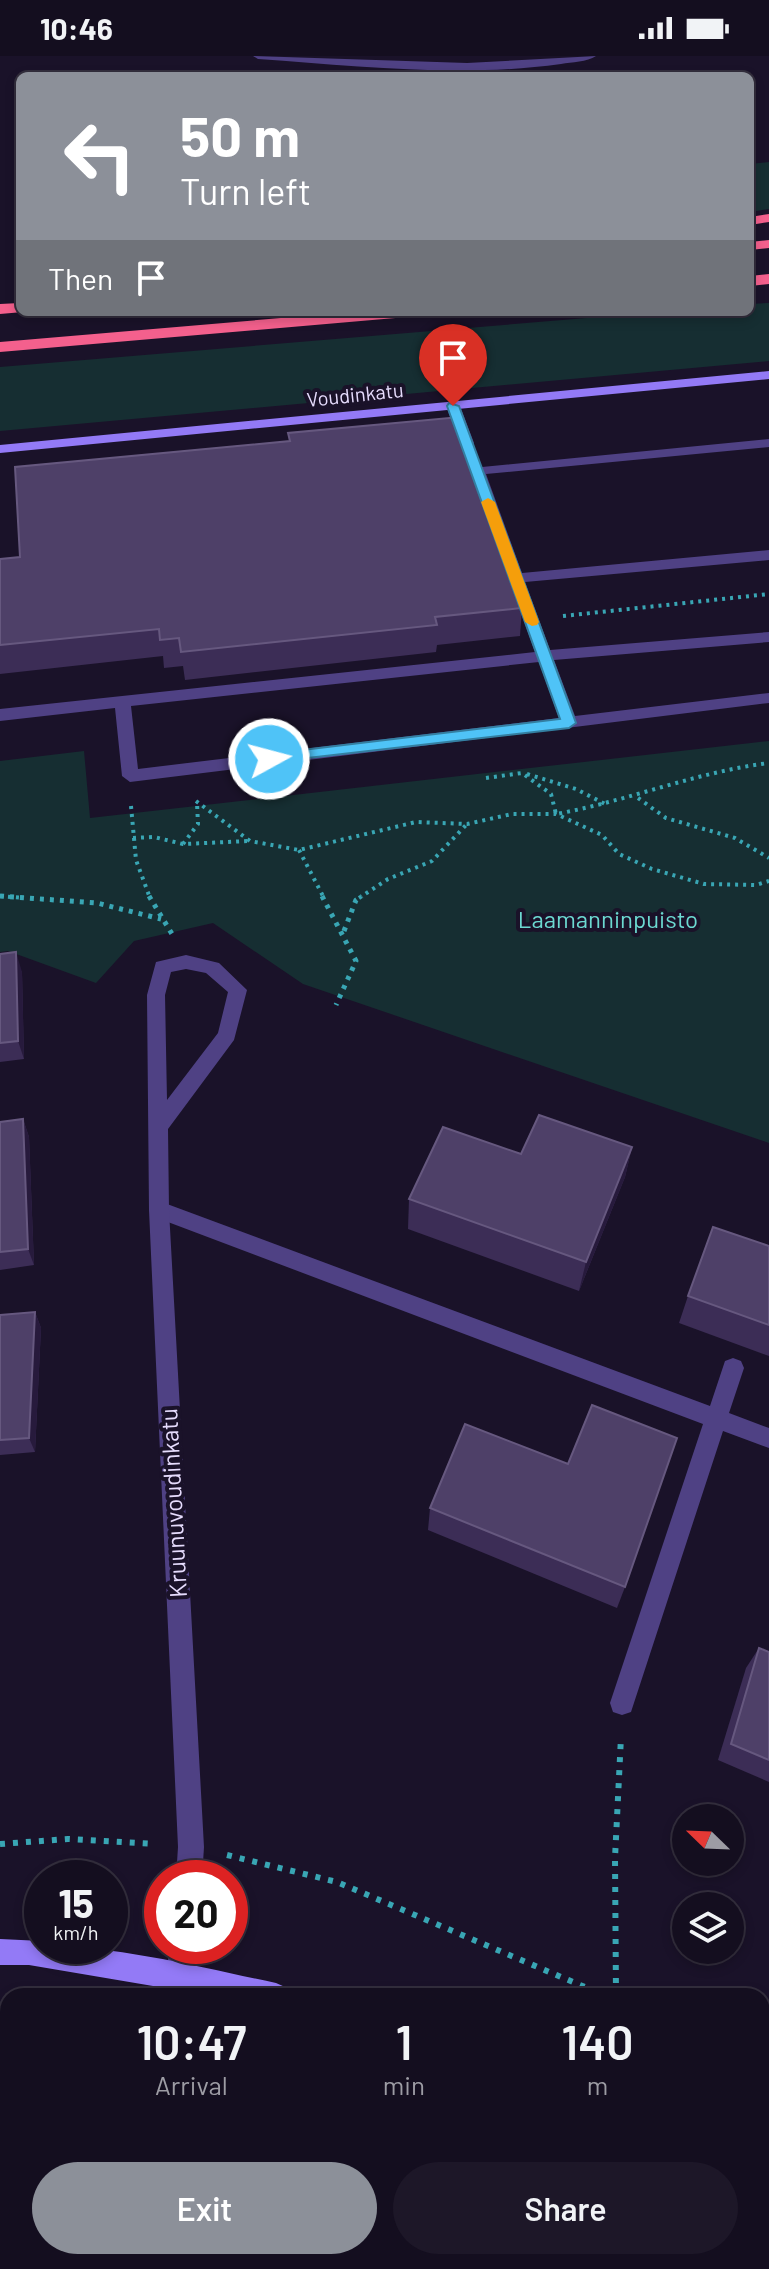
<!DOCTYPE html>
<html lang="en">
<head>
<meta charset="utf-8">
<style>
	body { margin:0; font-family:Barlow,sans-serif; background:#1d1728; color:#f1f3f6; height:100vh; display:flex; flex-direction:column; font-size:30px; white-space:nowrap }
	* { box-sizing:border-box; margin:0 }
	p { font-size:26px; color:#9d9ca4 }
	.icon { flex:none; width:44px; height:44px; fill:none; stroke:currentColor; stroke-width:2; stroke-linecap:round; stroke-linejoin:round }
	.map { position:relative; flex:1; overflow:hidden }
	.sheet { position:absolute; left:0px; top:1932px; width:770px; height:282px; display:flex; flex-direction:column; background:#140e1f; border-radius:24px 24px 0 0; box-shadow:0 4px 12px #0003,0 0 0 2px #332e3d }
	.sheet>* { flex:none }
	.top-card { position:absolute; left:16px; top:16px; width:738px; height:244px; border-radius:12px; box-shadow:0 4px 12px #0003,0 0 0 2px #332e3d; background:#8c9099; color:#fff; overflow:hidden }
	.needle { width:52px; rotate:293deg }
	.fabs { position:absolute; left:672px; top:1748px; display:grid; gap:16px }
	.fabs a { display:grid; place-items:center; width:72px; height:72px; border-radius:50%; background:#140e1f; box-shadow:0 4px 12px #0003,0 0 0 2px #332e3d; font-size:40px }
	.speed { position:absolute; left:24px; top:1804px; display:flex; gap:16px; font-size:40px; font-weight:700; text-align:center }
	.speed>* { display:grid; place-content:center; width:104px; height:104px; border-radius:50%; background:#140e1f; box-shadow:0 4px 12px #0003,0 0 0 2px #332e3d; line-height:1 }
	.speed small { font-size:20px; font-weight:400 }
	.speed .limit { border:12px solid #d22; background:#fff; color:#111 }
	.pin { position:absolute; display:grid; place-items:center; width:68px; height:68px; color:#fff; margin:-82px -34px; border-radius:50% 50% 50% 0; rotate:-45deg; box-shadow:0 0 8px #0007 }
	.pin .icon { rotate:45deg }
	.me { position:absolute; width:88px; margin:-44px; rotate:83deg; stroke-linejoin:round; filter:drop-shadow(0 0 6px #0008) }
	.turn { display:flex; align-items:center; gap:28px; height:168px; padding:0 32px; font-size:36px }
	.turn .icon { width:104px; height:104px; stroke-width:2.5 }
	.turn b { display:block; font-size:56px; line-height:68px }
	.then { display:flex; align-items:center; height:76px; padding:0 32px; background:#0003; gap:16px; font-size:30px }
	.eta { display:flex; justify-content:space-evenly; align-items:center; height:136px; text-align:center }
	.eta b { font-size:48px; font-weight:600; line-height:56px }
	.action { display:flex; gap:16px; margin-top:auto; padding:16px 32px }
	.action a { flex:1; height:92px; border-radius:48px; background:#8c9099; color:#fff; font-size:32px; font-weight:600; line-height:92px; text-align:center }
	.action a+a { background:#1d1728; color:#f1f3f6 }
	.status { display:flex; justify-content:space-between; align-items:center; height:56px; padding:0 40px; background:#140e1f; direction:ltr }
	.status svg { height:22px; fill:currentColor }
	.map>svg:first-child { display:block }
</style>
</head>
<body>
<div class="status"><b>10:46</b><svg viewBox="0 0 49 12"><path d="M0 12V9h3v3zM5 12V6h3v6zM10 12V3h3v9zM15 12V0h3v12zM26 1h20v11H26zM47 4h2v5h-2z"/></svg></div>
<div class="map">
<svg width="769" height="2213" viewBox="0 0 769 2213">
	<rect width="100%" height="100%" fill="#1a1229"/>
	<!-- green -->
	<g fill="#162e32">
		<polygon points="769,106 769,153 750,156 750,108"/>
		<polygon points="769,247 769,305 0,375 0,311 659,256 750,256 750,248"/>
		<polygon points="769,685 769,1087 303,928 213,867 134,885 96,927 8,895 0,896 0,705 84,695 90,762"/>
	</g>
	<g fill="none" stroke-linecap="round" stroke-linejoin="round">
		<!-- path-far2 -->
		<g stroke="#39a6b4" stroke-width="4" stroke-dasharray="3 5" stroke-linecap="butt">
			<polyline points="563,560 769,538"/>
			<polyline points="527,718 576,733 607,749"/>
			<path d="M486,722L522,717L551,738L556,758C628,745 696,716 769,707"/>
			<polyline points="638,742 666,762 735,782 769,802"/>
			<polyline points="196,745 250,785 299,794 416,766 467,768 512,758 556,758 602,779 619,798 652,813 704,828 756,829 769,825"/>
			<polyline points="131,750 136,804 150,842"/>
			<polyline points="133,782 154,781 183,788 249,785"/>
			<polyline points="183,788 198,768 197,747"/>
			<polyline points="299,794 324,842"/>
			<polyline points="0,840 24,842"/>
			<polyline points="359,842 388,823 432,805 467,768"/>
		</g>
		<!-- path-far1 -->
		<g stroke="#39a6b4" stroke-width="5" stroke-dasharray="4 6" stroke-linecap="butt">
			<polyline points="0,840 97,847 161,863"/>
			<polyline points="149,840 172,878"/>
			<polyline points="322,840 356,905 336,949"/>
			<polyline points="344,875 356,844 362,840"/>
		</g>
		<!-- path -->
		<g stroke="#39a6b4" stroke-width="6" stroke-dasharray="5 8" stroke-linecap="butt">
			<polyline points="0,1788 68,1783 155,1788"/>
			<polyline points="227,1799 337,1826 606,1940"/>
			<polyline points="616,1940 615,1802 621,1681"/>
			<polyline points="0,1961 8,1961"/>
			<polyline points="762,2004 769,2006"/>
			<polyline points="762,2154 769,2155"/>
		</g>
		<!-- lane -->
		<g fill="#4f4184" fill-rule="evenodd">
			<polygon points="453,346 460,350 474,387 472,390 462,390 460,387 446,350"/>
			<path d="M769,383V391L486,418L522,517L769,494V504L525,526L550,594L769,576V586L554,604L575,660L769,637V647L130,726L122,720L115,652L0,665V653L535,596L470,415L472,412ZM539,606L559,662L138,713L131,650Z"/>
			<polygon points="159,1145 710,1350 725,1305 733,1302 741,1305 744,1312 729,1357 769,1372 769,1392 723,1375 631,1656 622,1659 613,1656 610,1647 703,1368 152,1160 149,1154 152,1148"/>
		</g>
		<!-- street -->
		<g fill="#4f4184" fill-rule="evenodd">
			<path d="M253,0L467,7L596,0C587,6 572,6 561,8C461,22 358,10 258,3Z"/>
			<path d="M186,899L219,907L247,934L234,984L168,1073L169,1154L204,1791L202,1822H176L178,1791L149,1154L147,939L156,906ZM186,913L206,917L228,936L218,977L167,1044L165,939L171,916Z"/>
			<polygon points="169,1890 195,1890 193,1920 189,1929 180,1933 171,1929 167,1920"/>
			<rect x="582" y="2206" width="30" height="7"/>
		</g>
		<!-- secondary -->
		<g fill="#937af6" fill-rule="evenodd">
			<polygon points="769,315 769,323 0,397 0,389"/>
			<path d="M0,1883L42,1885V1890C120,1890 199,1911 276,1927L285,1931L289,1940H212L29,1909H0Z"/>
			<polygon points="762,2068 769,2070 769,2098 762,2096"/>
		</g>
		<!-- highway -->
		<g fill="#f4608d" fill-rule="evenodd">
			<polygon points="769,158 769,166 750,169 750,161"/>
			<polygon points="769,184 769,192 750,194 750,186"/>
			<polygon points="769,218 769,228 750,230 750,220"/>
			<polygon points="20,247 20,256 23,256 0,258 0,248"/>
			<polygon points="352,256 415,256 407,261 0,296 0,286"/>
		</g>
	</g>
	<!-- wall -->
	<g fill="#3c2d56">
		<polygon points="288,377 522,552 520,580 437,589 436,596 185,624 183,610 164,612 163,600 0,618 0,503 20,501 289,385"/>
		<polygon points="0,898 22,916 24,1003 0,1006"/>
		<polygon points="23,1063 29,1081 34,1209 0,1214 0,1066"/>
		<polygon points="632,1091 625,1121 579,1235 408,1173 409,1143 521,1098"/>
		<polygon points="769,1190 769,1300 679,1267 688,1240"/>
		<polygon points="35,1256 41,1272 35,1396 0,1399 0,1259"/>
		<polygon points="430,1452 625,1531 617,1552 428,1474"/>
		<polygon points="759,1592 769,1596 769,1726 718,1704 746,1612"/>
	</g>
	<!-- shaded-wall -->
	<g fill="#271a3c">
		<polygon points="16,896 22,916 24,1003 18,985"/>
		<polygon points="23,1063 29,1081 34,1209 28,1193"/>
		<polygon points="632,1091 625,1121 579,1235 586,1206"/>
		<polygon points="35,1256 41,1272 35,1396 29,1382"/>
		<polygon points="292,2206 302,2206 315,2213 305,2213"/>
	</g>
	<!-- building -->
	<g fill="#4e4068" stroke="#66587f" stroke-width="2">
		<polygon points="460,361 522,552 435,561 437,569 181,596 179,582 160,584 159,573 0,589 0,503 20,501 15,411 290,385 288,377"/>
		<polygon points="16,896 18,985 0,987 0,898"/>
		<polygon points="539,1059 632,1091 586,1206 409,1143 443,1071 521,1098"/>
		<polygon points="23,1063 28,1193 0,1196 0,1066"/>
		<polygon points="713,1171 769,1190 769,1269 688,1240"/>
		<polygon points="35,1256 29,1382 0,1384 0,1259"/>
		<polygon points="592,1349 677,1382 625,1531 430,1452 465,1368 568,1408"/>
		<polygon points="759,1592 769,1596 769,1704 731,1688"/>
		<polygon points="148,2206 292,2206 305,2213 145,2213"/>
	</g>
	<!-- route -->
	<polygon fill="#4fc3f7" stroke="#337fa1" stroke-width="2" points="449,347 459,350 576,667 569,672 264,707 262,703 269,698 560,663 447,350"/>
	<!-- slow -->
	<polygon fill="#f59e0b" points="488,442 495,446 539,566 537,569 532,570 525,566 481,446"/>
	<g text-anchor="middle" stroke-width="8" stroke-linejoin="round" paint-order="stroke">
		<!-- far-street labels -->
		<g font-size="20" fill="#e6dcfd" stroke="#1a1229">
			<text transform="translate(355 339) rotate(-6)" y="7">Voudinkatu</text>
		</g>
		<!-- park labels -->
		<g font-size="24" fill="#6cd9d1" stroke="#1a1229">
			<text x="608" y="872">Laamanninpuisto</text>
		</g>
		<!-- street labels -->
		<g font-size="24" fill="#e6dcfd" stroke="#1a1229">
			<text transform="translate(174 1447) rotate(-93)" y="8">Kruunuvoudinkatu</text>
		</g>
	</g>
</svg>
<div class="fabs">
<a><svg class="needle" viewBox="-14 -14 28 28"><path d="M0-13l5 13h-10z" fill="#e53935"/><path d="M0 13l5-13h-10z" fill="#9d9ca4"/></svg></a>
<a><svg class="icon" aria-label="layers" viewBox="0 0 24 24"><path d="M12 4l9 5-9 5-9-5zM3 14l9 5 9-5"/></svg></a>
</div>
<div class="speed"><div>15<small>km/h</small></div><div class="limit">20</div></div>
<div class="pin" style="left:453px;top:350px;background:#d93025"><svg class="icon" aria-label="arrive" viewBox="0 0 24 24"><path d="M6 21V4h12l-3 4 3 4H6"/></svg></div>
<svg class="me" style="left:269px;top:703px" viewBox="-20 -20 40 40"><circle r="17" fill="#4fc3f7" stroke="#fff" stroke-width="3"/><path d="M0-11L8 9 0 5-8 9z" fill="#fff"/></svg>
<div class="top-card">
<div class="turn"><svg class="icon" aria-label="left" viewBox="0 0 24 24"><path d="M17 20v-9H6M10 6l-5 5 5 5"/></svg><div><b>50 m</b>Turn left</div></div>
<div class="then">Then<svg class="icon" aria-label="arrive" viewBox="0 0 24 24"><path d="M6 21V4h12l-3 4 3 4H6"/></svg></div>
</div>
<section class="sheet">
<div class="eta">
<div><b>10:47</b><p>Arrival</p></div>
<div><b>1</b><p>min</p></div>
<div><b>140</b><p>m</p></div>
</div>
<div class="action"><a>Exit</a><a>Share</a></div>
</section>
</div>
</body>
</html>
